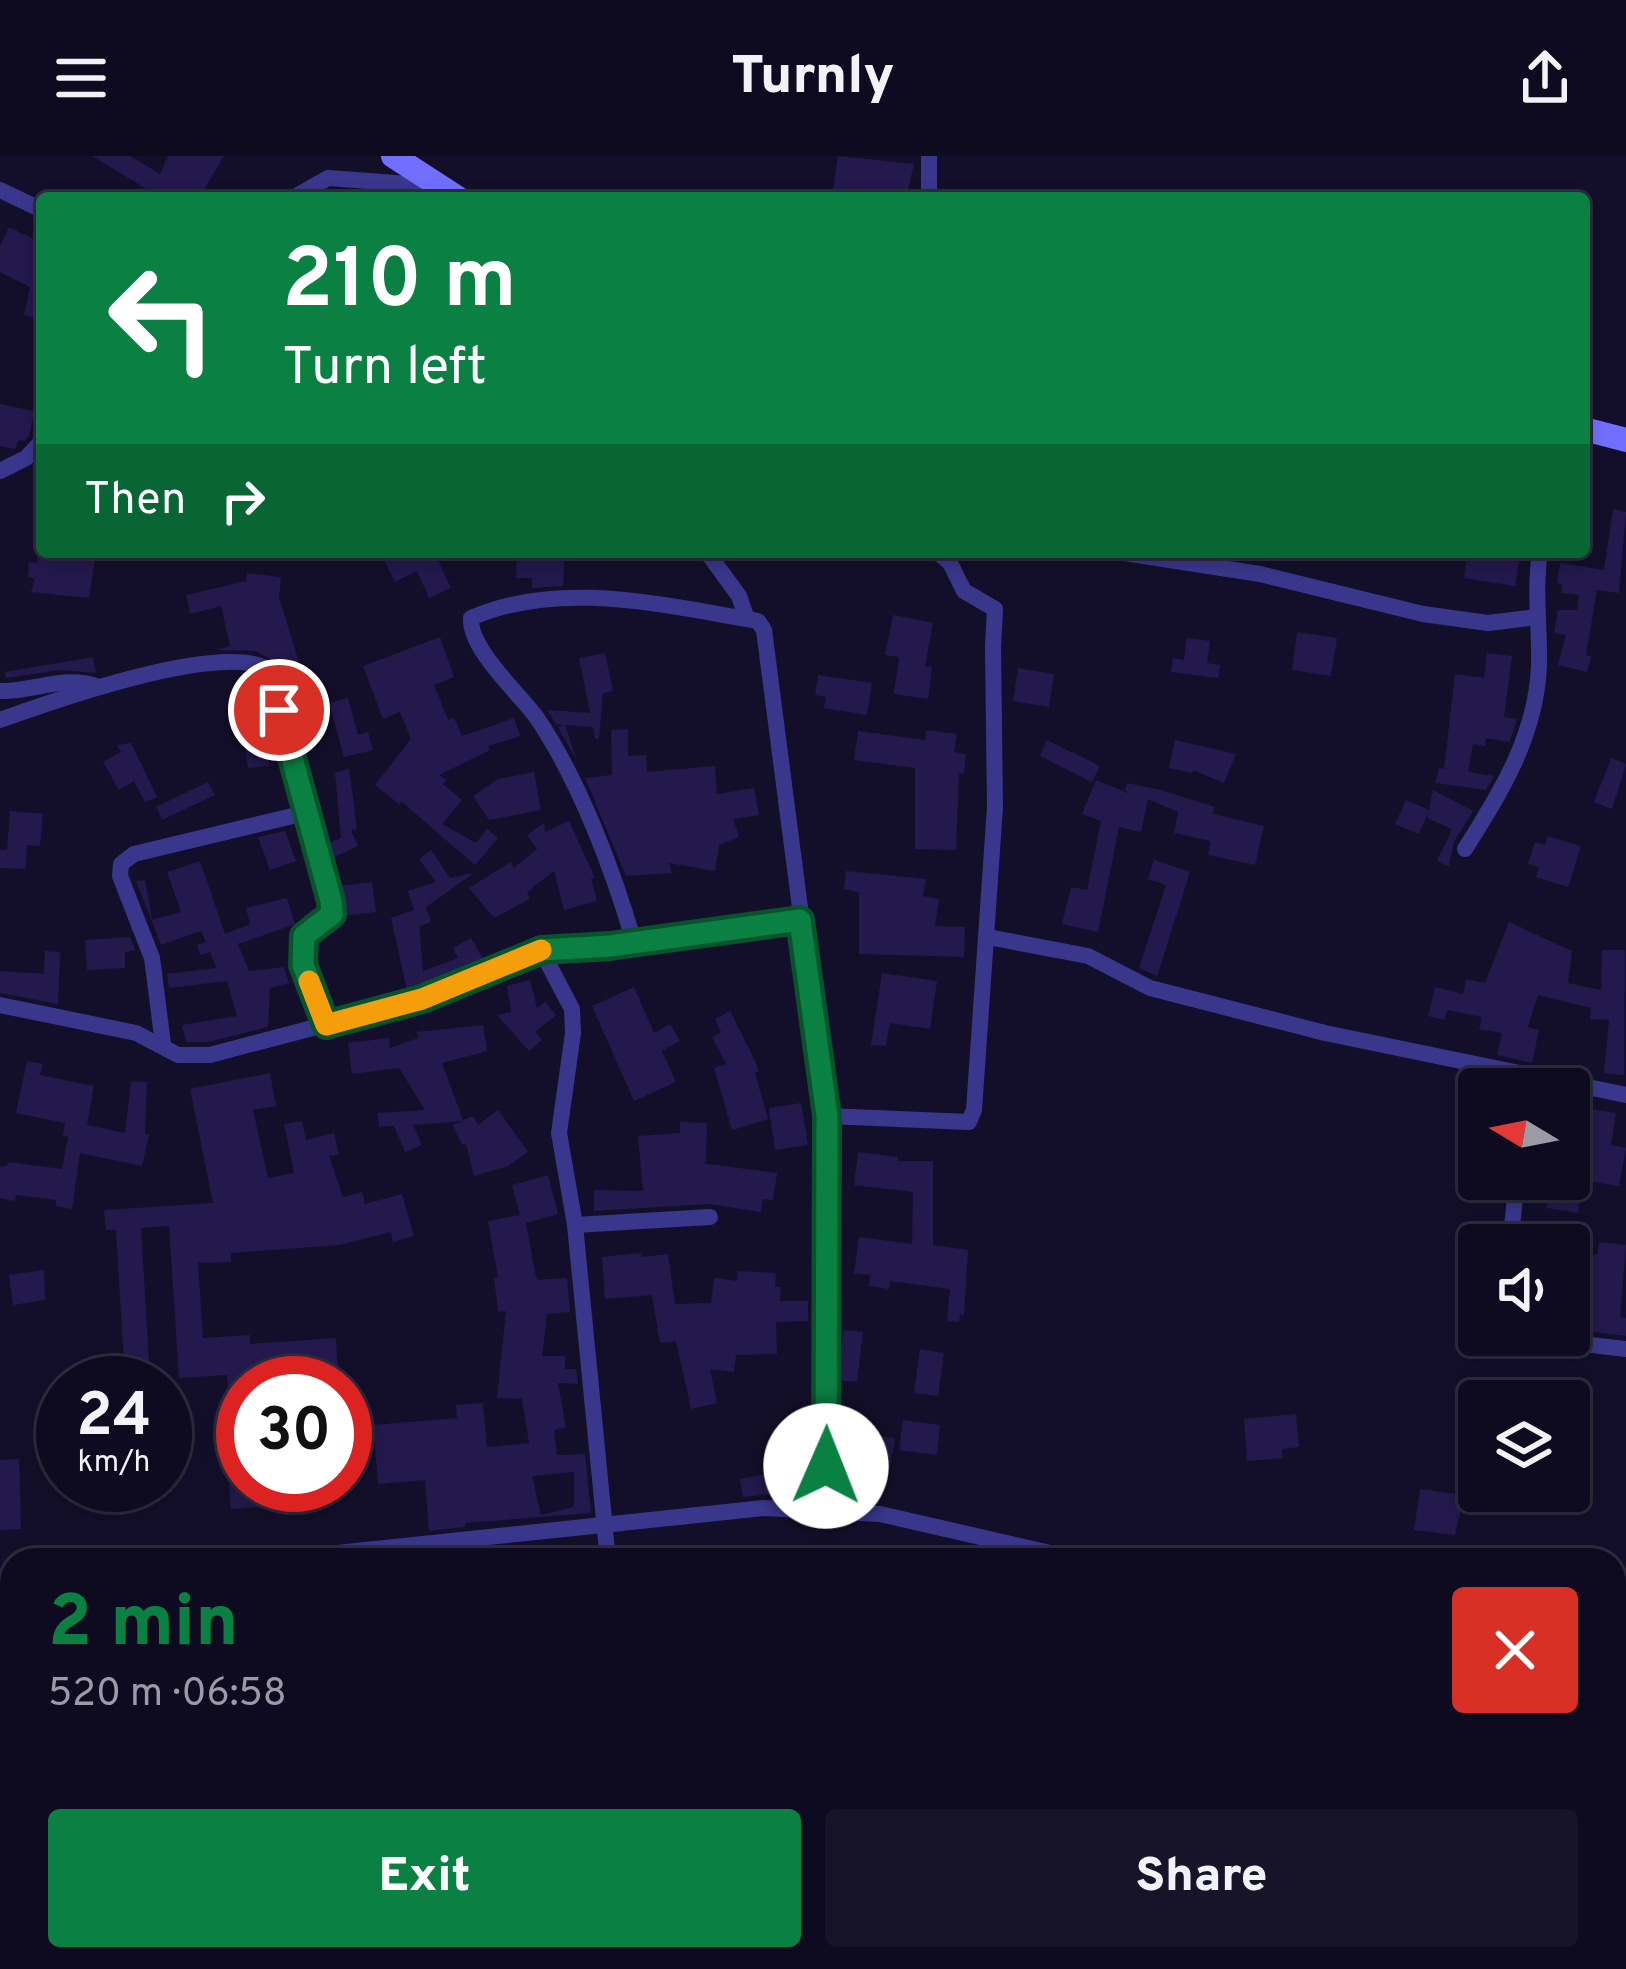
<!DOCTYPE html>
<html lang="en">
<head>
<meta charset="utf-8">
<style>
	body { margin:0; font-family:Overpass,sans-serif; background:#171429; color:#f1f3f6; height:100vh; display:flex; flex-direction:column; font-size:45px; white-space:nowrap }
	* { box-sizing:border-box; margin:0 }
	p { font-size:39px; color:#9b9ba5 }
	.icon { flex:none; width:66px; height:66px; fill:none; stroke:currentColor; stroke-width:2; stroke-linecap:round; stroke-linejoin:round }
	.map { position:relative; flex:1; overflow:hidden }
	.panel { position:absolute; left:0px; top:1392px; width:1626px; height:423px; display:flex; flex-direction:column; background:#0e0b20; border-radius:36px 36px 0 0; box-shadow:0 6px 18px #0003,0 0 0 3px #2e2b3e }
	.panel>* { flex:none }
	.top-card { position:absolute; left:36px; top:36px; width:1554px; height:366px; border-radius:12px; box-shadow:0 6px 18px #0003,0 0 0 3px #2e2b3e; background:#0b8043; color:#fff; overflow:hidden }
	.needle { width:78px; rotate:280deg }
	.fabs { position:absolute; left:1458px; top:912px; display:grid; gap:24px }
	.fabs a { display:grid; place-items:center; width:132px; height:132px; border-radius:12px; background:#0e0b20; box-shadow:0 6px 18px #0003,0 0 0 3px #2e2b3e; font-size:60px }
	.speed { position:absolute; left:36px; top:1200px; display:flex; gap:24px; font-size:60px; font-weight:700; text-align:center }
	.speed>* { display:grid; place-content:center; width:156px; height:156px; border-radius:50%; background:#0e0b20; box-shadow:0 6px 18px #0003,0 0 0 3px #2e2b3e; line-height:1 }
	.speed small { font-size:30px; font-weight:400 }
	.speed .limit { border:18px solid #d22; background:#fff; color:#111 }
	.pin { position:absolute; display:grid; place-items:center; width:102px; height:102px; color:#fff; margin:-51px; border:6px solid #fff; border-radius:50%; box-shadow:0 3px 12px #0007 }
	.me { position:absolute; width:132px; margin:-66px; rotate:1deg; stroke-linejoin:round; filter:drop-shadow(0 0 9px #0008) }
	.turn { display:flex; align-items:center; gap:42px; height:252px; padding:0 48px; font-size:54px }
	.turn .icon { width:156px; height:156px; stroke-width:2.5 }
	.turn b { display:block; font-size:84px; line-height:102px }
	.then { display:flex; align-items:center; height:114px; padding:0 48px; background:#0003; gap:24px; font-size:45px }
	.round { display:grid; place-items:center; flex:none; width:126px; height:126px; border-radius:12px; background:#171429 }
	.head { display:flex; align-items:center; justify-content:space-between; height:204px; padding:0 48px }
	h1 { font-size:72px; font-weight:800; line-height:90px; color:#0b8043 }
	.action { display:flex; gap:24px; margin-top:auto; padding:24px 48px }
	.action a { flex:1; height:138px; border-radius:12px; background:#0b8043; color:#fff; font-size:48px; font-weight:800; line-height:138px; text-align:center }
	.action a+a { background:#171429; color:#f1f3f6 }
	header { display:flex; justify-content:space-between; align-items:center; height:156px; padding:0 48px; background:#0e0b20; font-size:54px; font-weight:800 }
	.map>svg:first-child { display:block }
</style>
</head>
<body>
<header><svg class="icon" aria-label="menu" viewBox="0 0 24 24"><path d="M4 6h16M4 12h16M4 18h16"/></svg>Turnly<svg class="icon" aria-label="share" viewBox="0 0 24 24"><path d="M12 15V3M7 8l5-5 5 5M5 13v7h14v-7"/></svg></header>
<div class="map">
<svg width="1626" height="1813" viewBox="0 0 1626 1813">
	<rect width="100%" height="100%" fill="#130f2a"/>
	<!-- building -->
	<g fill="#23194d" fill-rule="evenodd">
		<polygon points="92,0 130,0 160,18 168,0 224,0 199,42 140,42 145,32"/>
		<polygon points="838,0 914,8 906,42 832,42"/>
		<polygon points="9,71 42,87 42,163 24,159 30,131 0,116 0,90"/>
		<polygon points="0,248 34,255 29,280 25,285 18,284 15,293 0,290"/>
		<polygon points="1613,353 1626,356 1619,437 1597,434 1586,499 1591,501 1587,516 1558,509 1566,479 1554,477 1558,454 1577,454 1579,439 1561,437 1562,428 1557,427 1560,407 1604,414"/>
		<polygon points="38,396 96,396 89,442 31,436 35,422 28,421 29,406 37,407"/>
		<polygon points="380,396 402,396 405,401 416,396 434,396 451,432 429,442 417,415 395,426"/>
		<polygon points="517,396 565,396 563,430 532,432 532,422 516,422"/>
		<polygon points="1468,396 1519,404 1515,430 1464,422"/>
		<polygon points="247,417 281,421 279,442 299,506 283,510 255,495 217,494 230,490 221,450 190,458 186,439 246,425"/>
		<polygon points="893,459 933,467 925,510 932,511 928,543 894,538 899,501 885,499"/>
		<polygon points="1297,476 1337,482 1331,520 1292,514"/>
		<polygon points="440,481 454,521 434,529 448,564 454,562 462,580 514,562 520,580 488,590 490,594 439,619 446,624 443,628 462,644 442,668 476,687 487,673 498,682 475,709 402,646 399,648 375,629 411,583 400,556 383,563 363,510"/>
		<polygon points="1187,482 1210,485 1207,507 1220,509 1218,522 1171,516 1173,502 1184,504"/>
		<polygon points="605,497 613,535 603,537 599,582 595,583 593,571 565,569 577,605 558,571 564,569 556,568 547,554 590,557 579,502"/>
		<polygon points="1487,497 1512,500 1504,561 1517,563 1512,579 1509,586 1486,582 1485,590 1473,588 1468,616 1494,620 1486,634 1435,627 1439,612 1444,613 1455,518 1484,522"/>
		<polygon points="93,501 96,517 60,514 6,522 5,516"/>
		<polygon points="1018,512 1054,518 1049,551 1013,545"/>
		<polygon points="818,519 872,527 867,559 824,552 826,541 815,539"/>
		<polygon points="348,542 358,579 368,576 373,594 344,601 329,547"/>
		<polygon points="263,563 270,610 248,612 242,566"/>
		<polygon points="628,573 628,600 646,599 647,616 715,610 717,638 754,632 759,659 733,663 739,681 719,689 715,715 669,707 672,717 626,720 585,622 612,619 611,574"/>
		<polygon points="926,574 957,578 954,596 966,598 964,617 959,617 956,694 915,693 915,612 854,604 858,575 925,584"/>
		<polygon points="1047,584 1100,610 1092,626 1040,600"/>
		<polygon points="1175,584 1236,598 1224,627 1193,614 1192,617 1169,612"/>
		<polygon points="131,587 157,641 145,646 134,625 119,634 103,606 121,596 117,589"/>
		<polygon points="1611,602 1626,608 1612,653 1594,646"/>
		<polygon points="349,612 357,673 351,674 358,690 332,702 327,688 341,682 335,617"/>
		<polygon points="534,616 541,654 489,664 473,640 498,623"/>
		<polygon points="1096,624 1130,638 1125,634 1127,627 1161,634 1215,651 1213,658 1264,670 1255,709 1208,699 1211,685 1174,677 1178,656 1148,643 1141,676 1119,671 1098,776 1062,768 1071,731 1087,734 1101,665 1082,658"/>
		<polygon points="208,626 215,639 162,664 156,651"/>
		<polygon points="1433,634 1473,655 1454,686 1449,710 1437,705 1452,673 1427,662 1429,654 1419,678 1395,668 1406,644 1429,654"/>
		<polygon points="10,655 43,658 40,690 27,689 25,713 0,712 0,694 7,694"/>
		<polygon points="569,665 595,722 591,722 597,745 564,754 554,715 527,736 530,743 494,762 469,732 511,706 514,712 537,693 527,679 544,667 545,676"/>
		<polygon points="285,675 296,705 270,714 258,681"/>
		<polygon points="1548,680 1581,690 1568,731 1536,721 1539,711 1528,708 1535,686 1545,689"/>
		<polygon points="431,694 450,722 474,717 426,751 431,766 419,770 423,815 458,802 453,792 471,782 484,804 407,834 391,762 414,754 408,735 436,726 419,703"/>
		<polygon points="1154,704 1190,716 1157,820 1139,812 1166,729 1148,723"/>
		<polygon points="200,705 225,778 250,768 246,752 287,742 295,768 238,788 249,815 284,811 289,827 270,832 268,871 208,886 186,886 182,869 237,860 227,825 169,832 167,818 216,812 210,796 200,799 197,789 206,786 201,775 161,789 136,725 145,724 152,764 181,756 167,716"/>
		<polygon points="846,715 926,723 923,740 939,743 935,770 965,771 964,801 859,798 859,736 844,733"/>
		<polygon points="372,726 376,756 344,760 340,730"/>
		<polygon points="1509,766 1572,795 1568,827 1601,834 1602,794 1625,794 1624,919 1604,917 1609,864 1590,863 1591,852 1538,839 1528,871 1539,874 1532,907 1497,899 1502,877 1479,873 1482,861 1447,854 1444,864 1428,860 1435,831 1463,838 1466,823 1485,827"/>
		<polygon points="130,781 135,794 125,796 125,812 87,814 85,784"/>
		<polygon points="45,795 60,796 58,848 0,837 0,815 44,818"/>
		<polygon points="882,817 937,825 930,873 890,867 886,890 871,889"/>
		<polygon points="530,824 537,852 545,846 556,859 535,876 542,884 529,895 497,859 511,856 507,830"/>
		<polygon points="634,831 654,877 670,868 680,885 662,895 676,926 634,945 592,850"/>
		<polygon points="730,855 755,905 759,915 755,917 768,963 732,974 714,912 726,908 712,881 721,876 715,863"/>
		<polygon points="483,869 487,895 442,907 463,964 473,960 478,969 498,954 528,996 508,1010 474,1020 466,988 462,989 453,969 463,965 413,969 422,989 405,996 394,970 379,971 378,957 425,954 399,912 352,918 348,887 389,882 390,892 418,882 417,876"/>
		<polygon points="27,905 43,908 40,919 94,930 87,969 125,977 131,925 147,926 145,978 149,979 142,1010 80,997 72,1053 56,1050 56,1044 16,1039 15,1045 0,1042 0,1011 7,1010 8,1006 62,1013 68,981 63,980 65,967 16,957"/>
		<polygon points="270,917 276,950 253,954 268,1022 294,1017 284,968 302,965 306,984 334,977 339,998 329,1000 343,1041 362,1036 365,1048 402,1038 414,1080 393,1086 391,1076 340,1089 231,1097 231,1106 198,1107 203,1182 250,1179 250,1188 336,1182 338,1227 243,1227 243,1329 259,1329 261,1351 231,1353 224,1270 230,1270 227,1219 179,1222 169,1070 141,1072 150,1224 125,1226 116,1074 106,1074 104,1054 213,1047 190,933"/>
		<polygon points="801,947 808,989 775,994 769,952"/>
		<polygon points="1569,950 1616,957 1611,989 1626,992 1619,1030 1582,1024 1578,1057 1547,1052 1548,1043 1528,1040 1530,1025 1569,1030"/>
		<polygon points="680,966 707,967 706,1006 701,1007 777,1017 773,1044 763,1043 761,1056 709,1048 594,1055 594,1034 643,1035 638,980 680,977"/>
		<polygon points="858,996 898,1001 898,1005 933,1005 933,1089 968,1094 964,1159 960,1158 959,1166 947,1165 950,1133 890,1125 889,1133 869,1130 870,1119 854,1117 859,1081 912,1088 913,1036 854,1029"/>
		<path d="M548,1019L558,1058L526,1067L535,1117L538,1124L567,1122L570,1156L547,1158L542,1200H565V1213H576L578,1228L558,1227L566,1271L554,1274L557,1299L585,1298L591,1357L465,1367V1371L429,1375L425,1324L378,1328L373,1269L457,1262L456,1249L483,1247L487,1291L529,1287L522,1243L497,1242L506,1155L498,1156L494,1122H498L488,1065L520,1059L512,1029ZM574,1316V1351L541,1359L532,1320Z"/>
		<polygon points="1599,1086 1626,1089 1620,1161 1626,1162 1626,1180 1569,1173 1571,1096 1597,1099"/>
		<polygon points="641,1097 641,1101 668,1098 675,1148 711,1147 714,1122 737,1125 738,1115 776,1117 775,1131 781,1131 780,1145 808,1145 808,1165 776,1166 777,1198 736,1199 734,1216 710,1213 717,1247 691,1253 676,1185 660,1187 652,1139 605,1143 602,1101"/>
		<polygon points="44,1114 45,1144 13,1149 9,1119"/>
		<polygon points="844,1174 863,1176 857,1226 838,1224"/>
		<polygon points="920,1193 944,1197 938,1240 914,1237"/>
		<polygon points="1296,1258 1299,1291 1282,1293 1283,1302 1247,1305 1244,1263"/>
		<polygon points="903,1264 940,1269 937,1299 899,1294"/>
		<polygon points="855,1276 895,1282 887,1328 851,1322 853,1310 844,1309 847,1290 853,1291"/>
		<polygon points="19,1303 21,1373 0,1374 0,1304"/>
		<polygon points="778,1316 782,1337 743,1341 740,1323"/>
		<polygon points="1420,1333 1464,1339 1455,1379 1414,1374"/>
	</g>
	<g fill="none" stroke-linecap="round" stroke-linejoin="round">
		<!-- minor -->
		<g stroke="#39378c" stroke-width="16">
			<polyline points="929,0 929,42"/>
			<polyline points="0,34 42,54"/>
			<polyline points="293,42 328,22 436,30"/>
			<polyline points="0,315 26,302 42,285"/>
			<polyline points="707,396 739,440 747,463"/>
			<polyline points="1118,396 1260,418 1423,458 1488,467 1537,461"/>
			<path d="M0,535C34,536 64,518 99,531"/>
			<path d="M0,564C50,546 231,481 272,516L305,657L331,745L332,758L304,780L303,809L326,869"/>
			<path d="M1465,693C1501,636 1536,580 1539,510C1540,472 1534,434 1540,396"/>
			<polyline points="988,781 1088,800 1150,832 1325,877 1626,939"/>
			<path d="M634,786C613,714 579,624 537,562C519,537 469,493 471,462C558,424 657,448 747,463L758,465L764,474L827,960L825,1353"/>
			<polyline points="541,794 572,853 573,877 559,977 575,1069 608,1404"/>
			<polyline points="0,849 136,877 178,899 210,899 422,843 541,794 610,790 800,764"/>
			<polyline points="163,888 152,802 120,720 121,708 134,698 305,657"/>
			<polyline points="827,960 969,966 974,954 995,651 993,490 995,453 964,435 950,407 937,396"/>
			<polyline points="575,1069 710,1061"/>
			<polyline points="1510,1089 1517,1023"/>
			<polyline points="1507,1179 1626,1193"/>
			<polyline points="271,1404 764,1352 880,1358 1081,1404"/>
			<polyline points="0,1430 12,1429"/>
			<polyline points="1614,1513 1626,1515"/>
			<polyline points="0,1582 12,1585"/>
			<polyline points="0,1710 12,1725"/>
			<polyline points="0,1744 12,1745"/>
			<polyline points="1614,1779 1626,1802"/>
			<polyline points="818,1803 877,1803"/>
			<polyline points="895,1803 955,1813"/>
			<polyline points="1283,1803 1290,1813"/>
			<polyline points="1053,1813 1054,1803"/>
			<polyline points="1364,1813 1373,1803"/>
		</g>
		<!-- secondary -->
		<g stroke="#716fff" stroke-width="24">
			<polyline points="393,0 458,42"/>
			<polyline points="1584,273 1626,284"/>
		</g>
	</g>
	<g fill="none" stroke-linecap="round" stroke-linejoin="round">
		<defs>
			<polyline id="route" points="279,554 331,745 332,758 304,780 303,809 326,869 422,843 542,794 610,790 800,764 827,960 826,1310"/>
		</defs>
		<!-- route casing -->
		<use href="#route" stroke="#07532c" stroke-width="30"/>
		<!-- route -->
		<use href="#route" stroke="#0b8043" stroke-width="21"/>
		<!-- slow -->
		<polyline stroke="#f59e0b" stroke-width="21" points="309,825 326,869 422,843 541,794"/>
	</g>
</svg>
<div class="fabs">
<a><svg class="needle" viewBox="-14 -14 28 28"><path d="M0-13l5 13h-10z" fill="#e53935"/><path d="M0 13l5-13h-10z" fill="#9b9ba5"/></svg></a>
<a><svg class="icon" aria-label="sound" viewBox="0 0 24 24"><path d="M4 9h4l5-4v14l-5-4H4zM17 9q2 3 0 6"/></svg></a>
<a><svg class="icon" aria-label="layers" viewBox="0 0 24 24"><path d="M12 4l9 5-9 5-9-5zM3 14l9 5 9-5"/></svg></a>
</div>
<div class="speed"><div>24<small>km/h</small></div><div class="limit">30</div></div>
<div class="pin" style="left:279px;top:554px;background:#d93025"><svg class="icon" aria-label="arrive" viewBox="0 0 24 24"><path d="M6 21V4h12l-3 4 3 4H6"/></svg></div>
<svg class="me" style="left:826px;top:1310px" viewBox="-20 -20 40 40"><circle r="19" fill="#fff"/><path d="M0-13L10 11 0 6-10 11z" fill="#0b8043"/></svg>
<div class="top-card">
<div class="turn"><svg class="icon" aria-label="left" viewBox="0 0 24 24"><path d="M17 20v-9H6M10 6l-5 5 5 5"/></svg><div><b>210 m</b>Turn left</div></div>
<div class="then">Then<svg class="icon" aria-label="right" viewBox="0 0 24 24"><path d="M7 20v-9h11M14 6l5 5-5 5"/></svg></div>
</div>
<section class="panel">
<div class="head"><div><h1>2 min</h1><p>520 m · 06:58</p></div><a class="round" style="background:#d93025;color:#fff"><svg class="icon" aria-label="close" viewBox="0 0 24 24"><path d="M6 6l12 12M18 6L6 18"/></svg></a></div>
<div class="action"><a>Exit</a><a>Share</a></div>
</section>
</div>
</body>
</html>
